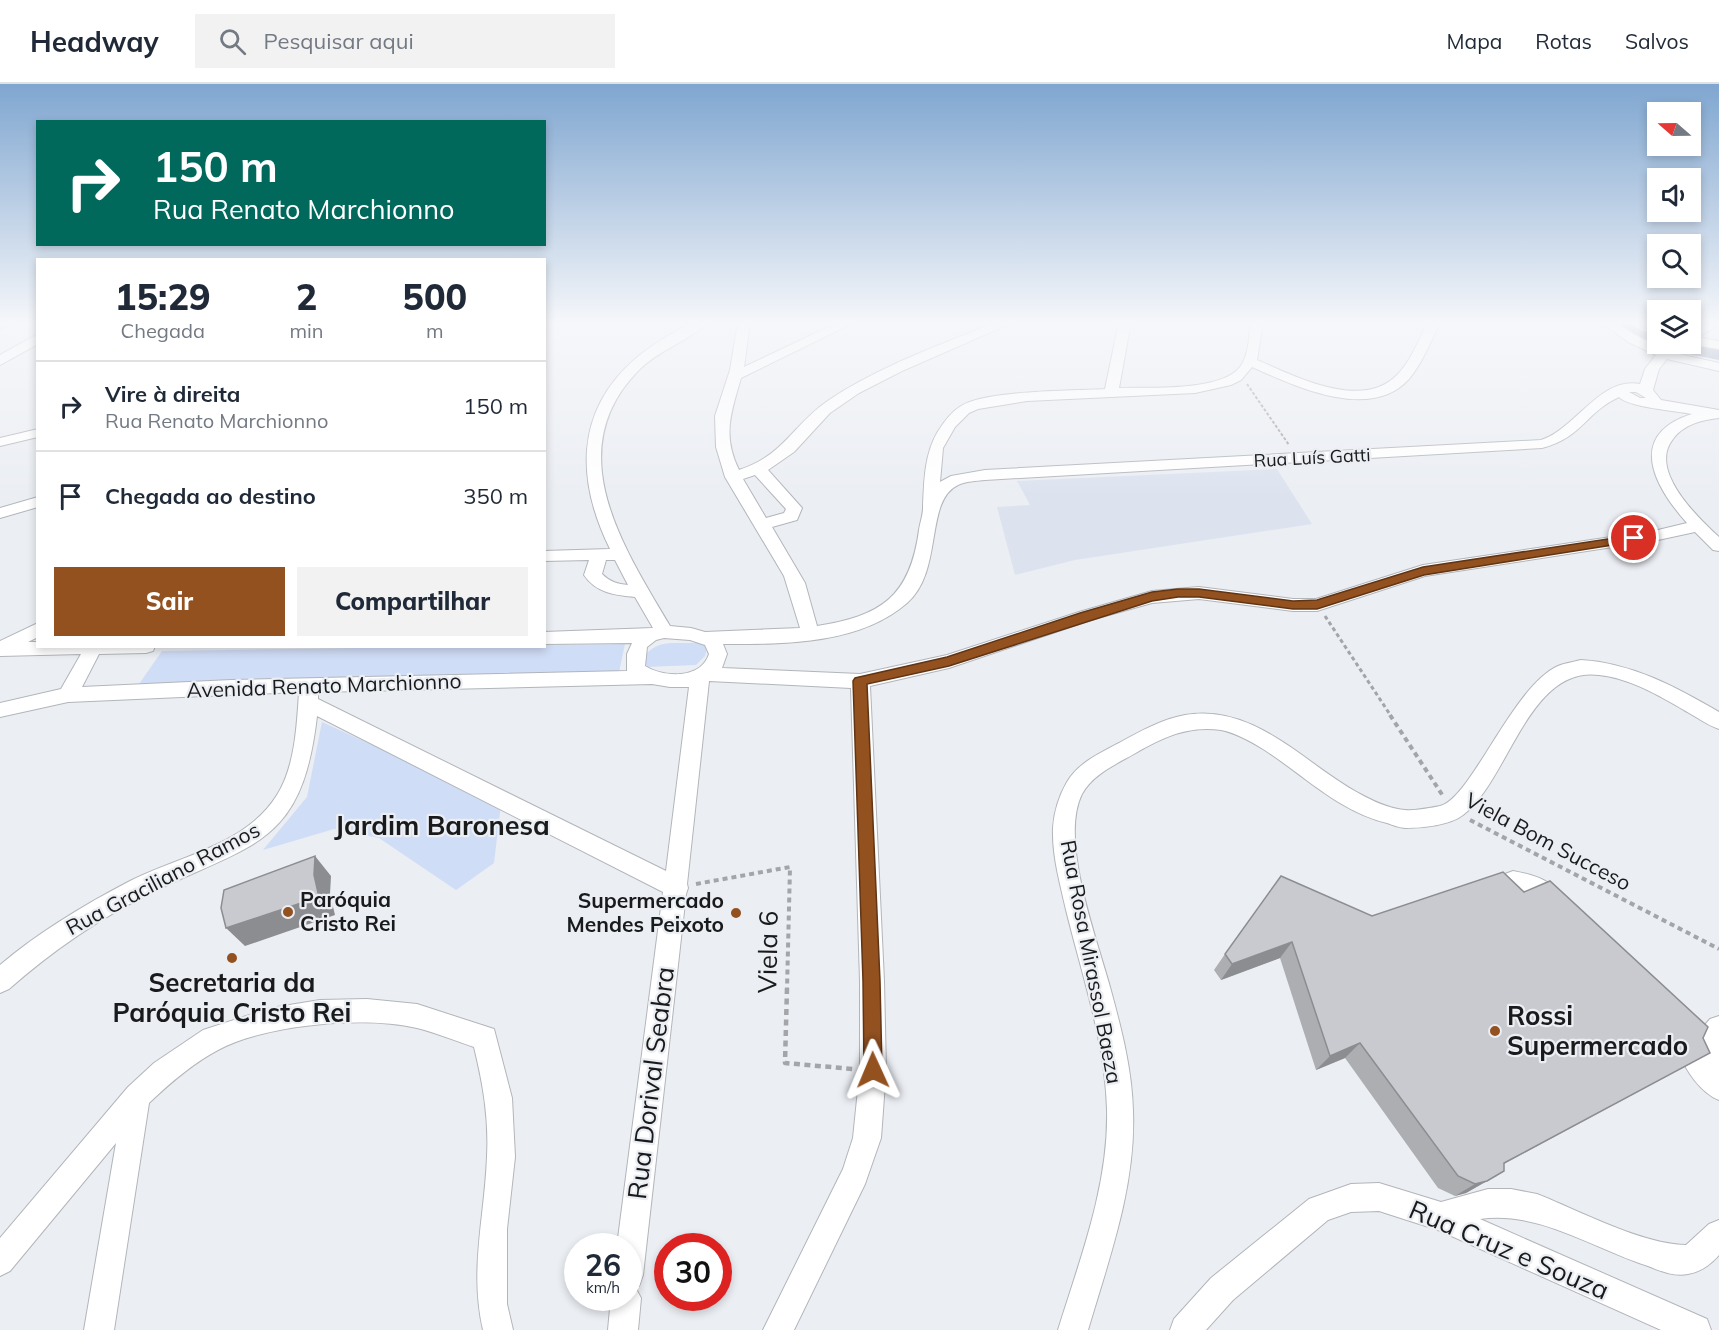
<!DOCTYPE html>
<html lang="pt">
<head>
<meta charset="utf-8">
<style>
	body { margin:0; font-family:Mulish,sans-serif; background:#f2f2f3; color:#1f2937; height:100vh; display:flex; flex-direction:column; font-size:22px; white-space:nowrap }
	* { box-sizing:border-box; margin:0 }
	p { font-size:20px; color:#747a83 }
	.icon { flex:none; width:33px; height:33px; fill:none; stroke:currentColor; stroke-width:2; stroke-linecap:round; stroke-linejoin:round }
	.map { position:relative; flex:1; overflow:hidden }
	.drawer { position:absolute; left:36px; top:174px; width:510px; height:390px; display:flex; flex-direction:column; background:#fff; border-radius:0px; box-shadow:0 3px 9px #0003 }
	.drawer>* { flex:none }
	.top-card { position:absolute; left:36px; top:36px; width:510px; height:126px; border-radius:0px; box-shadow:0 3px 9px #0003; background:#00695c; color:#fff; overflow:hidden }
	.needle { width:39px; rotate:290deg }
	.tools { position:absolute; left:1647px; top:18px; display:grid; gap:12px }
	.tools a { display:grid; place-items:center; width:54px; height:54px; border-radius:0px; background:#fff; box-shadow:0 3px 9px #0003; font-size:30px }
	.speed { position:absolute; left:564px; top:1149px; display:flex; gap:12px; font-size:30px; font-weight:700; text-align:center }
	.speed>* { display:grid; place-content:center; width:78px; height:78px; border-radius:50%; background:#fff; box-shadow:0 3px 9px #0003; line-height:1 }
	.speed small { font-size:15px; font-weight:400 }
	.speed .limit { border:9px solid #d22; background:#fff; color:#111 }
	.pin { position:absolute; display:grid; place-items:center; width:51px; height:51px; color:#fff; margin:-26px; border:3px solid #fff; border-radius:50%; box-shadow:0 2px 6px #0007 }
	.me { position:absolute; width:66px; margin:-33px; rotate:359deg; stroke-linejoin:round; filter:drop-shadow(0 0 4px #0008) }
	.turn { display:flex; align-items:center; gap:21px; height:126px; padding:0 18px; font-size:27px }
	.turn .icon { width:78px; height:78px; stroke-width:2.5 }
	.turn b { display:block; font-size:42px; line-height:51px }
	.eta { display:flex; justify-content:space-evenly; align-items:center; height:102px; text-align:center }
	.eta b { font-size:36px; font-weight:800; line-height:42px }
	.action { display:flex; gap:12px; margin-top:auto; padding:12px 18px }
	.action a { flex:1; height:69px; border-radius:0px; background:#935120; color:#fff; font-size:24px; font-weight:800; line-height:69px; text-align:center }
	.action a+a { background:#f2f2f3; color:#1f2937 }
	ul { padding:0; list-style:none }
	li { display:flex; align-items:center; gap:18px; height:90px; padding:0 18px; border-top:2px solid #e0e1e3 }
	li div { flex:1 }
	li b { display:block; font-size:22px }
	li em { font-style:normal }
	header { display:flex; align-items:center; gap:36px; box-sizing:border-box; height:84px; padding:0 30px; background:#fff; border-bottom:2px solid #e0e1e3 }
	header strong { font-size:28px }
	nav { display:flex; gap:33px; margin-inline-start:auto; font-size:21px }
	.search { width:420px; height:54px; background:#f2f2f3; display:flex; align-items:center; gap:15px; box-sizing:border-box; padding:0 21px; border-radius:0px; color:#747a83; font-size:22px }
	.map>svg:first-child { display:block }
</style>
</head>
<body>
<header>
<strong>Headway</strong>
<div class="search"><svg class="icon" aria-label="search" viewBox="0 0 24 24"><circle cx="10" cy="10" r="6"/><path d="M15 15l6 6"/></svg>Pesquisar aqui</div>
<nav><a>Mapa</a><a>Rotas</a><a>Salvos</a></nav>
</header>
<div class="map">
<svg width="1719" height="1246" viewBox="0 0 1719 1246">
	<rect width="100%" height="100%" fill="#ebeef3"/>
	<!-- built -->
	<polygon fill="#dce3ef" points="1277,385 1312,440 1075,476 1015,491 997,423 1030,421 1017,397"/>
	<!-- green -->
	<g fill="#d0ddf6">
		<path d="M671,559H704L707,565L705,572L696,581L646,583L644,572C653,563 658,560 671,559Z"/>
		<polygon points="625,560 618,593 137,603 162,567"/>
		<polygon points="322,638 501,720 494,779 456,806 379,754 334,745 263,766 307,713"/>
	</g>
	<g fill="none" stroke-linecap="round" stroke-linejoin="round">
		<!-- river -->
		<polygon fill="#8190ad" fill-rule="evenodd" points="1605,238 1630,238 1642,247 1658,249 1658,260 1690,260 1690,257 1719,262 1719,276 1665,265 1663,261 1658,263 1627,257"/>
		<defs>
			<g id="minor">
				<polygon points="0,238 12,238 0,245"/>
				<path d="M692,238H707C693,255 659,266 640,285C558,366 624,464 670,542L691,544L705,548L800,544L784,492L725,393L716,363L715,332L730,286L738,238H750L744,283L839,238H855L741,294C731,329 722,351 739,386C785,371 793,340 829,316C880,282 940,261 997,238H1014L902,287L859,309L830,329L794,368L768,386L802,424L797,436L772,443L805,499L817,542C881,532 910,513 919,446C920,439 923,431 923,424C924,399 924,372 937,349C943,339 951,328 961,322C986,306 1073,307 1105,305L1119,238H1131L1119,304C1149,303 1220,308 1240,283C1249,271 1249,252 1251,238H1263L1257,276C1295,292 1363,328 1398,290C1412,275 1419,255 1428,238H1440C1431,257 1423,278 1409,295C1370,338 1295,302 1252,283L1241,296L1231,301L1195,309L1027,317L978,325L969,329L955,343L943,364L940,398L951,392L985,386L1541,356C1576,345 1600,292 1640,300L1645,285L1656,271L1628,258L1601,238H1615L1637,252L1663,265L1670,260H1684L1674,269L1719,279V287L1667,275L1659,285L1653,306L1661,316L1719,326V334C1702,336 1684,340 1673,355C1648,386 1697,433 1719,453V467L1713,466L1695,448L1658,456L1425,492L1317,527H1293L1199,515L1152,519L1091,536L949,584L870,602L884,897L886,986L881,1054L865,1100L794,1246H763L843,1085L853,1054L860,986V897L851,604L709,597L687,800L688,804L686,810L643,1191L639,1202L635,1203L641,1214L638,1246H608L611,1214H628V1162H617L663,808L317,632C302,764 251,759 149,810C98,835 51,868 9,905L0,909V881C39,848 84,821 130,797C180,772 246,761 277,711C295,683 297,640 299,608L68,618L0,633V619L61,605L81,570L0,572V557L38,539V553L28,558H38V562H155L153,567L146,569L99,570L82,603L232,596L627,587V570L632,559L544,560V548L653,544L635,513C615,511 596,509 584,491L589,476L544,477V467L610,465C577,398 574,329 634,276C652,260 672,250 692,238ZM1629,308H1636L1646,314H1640ZM1619,313C1627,323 1677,327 1692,330C1626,351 1654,402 1687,439L1658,446L1423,481L1316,515H1293L1199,503L1152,507L1079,528L947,571L860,590L722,584L727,570L723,560C783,560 859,561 907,519C944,487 924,417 958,401C966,397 976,397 985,396L1542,364C1582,354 1586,328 1619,313ZM755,391L786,425L784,429L766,434L743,395ZM606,476H615L628,501C618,500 610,498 602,490ZM664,554L690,556L705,561L709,570C701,595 665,594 645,582L647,563L656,556ZM652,600L670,603H689L666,787L318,615V608Z"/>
				<polygon points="1638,238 1658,240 1658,249 1640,241"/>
				<polygon points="1707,238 1719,238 1719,241 1697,253 1719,257 1719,265 1689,260 1690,260 1690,247"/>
				<polygon points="38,250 38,260 0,281 0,271"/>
				<polygon points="38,345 38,353 0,362 0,354"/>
				<polygon points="38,413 38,423 0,434 0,424"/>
				<path d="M1581,576C1632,579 1676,603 1719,628V645C1707,641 1695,632 1684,626C1658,611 1629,594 1599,591C1528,582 1509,696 1463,731C1450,741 1423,744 1406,744C1400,744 1393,741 1387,739C1338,727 1304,691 1263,665C1250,657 1236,649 1221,646C1188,641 1161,654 1134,670C1116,680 1092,691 1082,710C1059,756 1097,855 1110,903C1121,943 1132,985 1133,1027C1136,1102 1109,1175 1088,1246H1058C1080,1175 1109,1101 1107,1025C1105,957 1082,891 1066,826C1060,799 1052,772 1053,744C1054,728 1059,712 1067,698C1078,679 1100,669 1119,659C1139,648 1162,635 1185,631C1255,619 1304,680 1360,710C1373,717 1389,725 1405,726C1415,727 1430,724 1440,722C1471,715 1512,603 1558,582C1565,579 1574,578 1581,576Z"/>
				<path d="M1513,787C1534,791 1556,797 1567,819L1563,826L1555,829L1547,826L1528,810L1505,804L1502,797L1505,790Z"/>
				<path d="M367,915L417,920L494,945L512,1014L515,1073L507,1145V1220L513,1246H483C469,1185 485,1132 487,1072C489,1034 483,1000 474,963C456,957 437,949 417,944C364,932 267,940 218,966C193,979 170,999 149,1019L114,1246H84L116,1059L10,1187L0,1192V1154L128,1003L154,979L203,946L271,924L320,916Z"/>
				<path d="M1686,930L1695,933L1704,942L1710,935L1719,932V1016C1701,1009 1685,986 1679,968L1685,958L1677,951L1673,942L1677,933Z"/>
				<path d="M1379,1099L1441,1118L1488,1105H1511L1537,1110C1580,1127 1641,1160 1686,1161L1709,1140L1719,1136V1171C1711,1180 1701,1188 1688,1190C1675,1193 1660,1187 1648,1182C1595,1165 1537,1126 1480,1135L1707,1235L1711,1246H1661L1438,1146L1379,1127L1351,1128L1328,1136L1233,1216L1206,1246H1170L1174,1235L1211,1194L1309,1115L1351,1100Z"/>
			</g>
		</defs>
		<!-- minor casing -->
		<use href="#minor" stroke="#b2b5ba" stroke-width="2"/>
		<!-- path-far3 -->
		<polyline stroke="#a3a5a9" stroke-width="2" stroke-dasharray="3 2" stroke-linecap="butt" points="1247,300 1289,361"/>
		<!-- path-far2 -->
		<polyline stroke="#a3a5a9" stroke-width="3" stroke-dasharray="4 3" stroke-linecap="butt" points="1325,532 1391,632"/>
		<!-- path-far1 -->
		<g stroke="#a3a5a9" stroke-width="4" stroke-dasharray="5 4" stroke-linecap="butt">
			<polyline points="1390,631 1443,712"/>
			<polyline points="1470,736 1719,865"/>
			<polyline points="696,800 790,783 787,905"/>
		</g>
		<!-- path -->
		<polyline stroke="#a3a5a9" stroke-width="4.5" stroke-dasharray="6 4.5" stroke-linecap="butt" points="787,904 785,979 853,985"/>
		<!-- minor -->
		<use href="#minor" fill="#fff" fill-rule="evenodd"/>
	</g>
	<!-- wall -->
	<polygon fill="#acaeb2" points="1524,808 1703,954 1710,969 1504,1080 1487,1097 1466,1109 1455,1112 1438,1104 1345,974 1316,986 1280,874 1221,896 1214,886 1225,870 1372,832"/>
	<!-- shaded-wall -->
	<g fill="#8c8d91">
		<polygon points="315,772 331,792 330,810 335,831 245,862 226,844 314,791"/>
		<polygon points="1292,858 1280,874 1221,896 1232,880"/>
		<polygon points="1360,959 1345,974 1316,986 1330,972"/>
		<polygon points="1710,969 1683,983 1482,1091 1504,1079"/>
		<polygon points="1487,1097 1466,1109 1455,1112 1475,1100"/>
	</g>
	<!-- building -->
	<g fill="#c8cacf" stroke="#8c8d91" stroke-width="1.5">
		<polygon points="315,772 314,791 319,813 226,844 221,824 224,806"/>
		<polygon points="1503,788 1524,808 1550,797 1708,943 1703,954 1710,969 1504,1079 1504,1087 1487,1097 1475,1100 1458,1092 1360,959 1330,972 1292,858 1232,880 1225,870 1281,792 1372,832"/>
	</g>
	<!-- sky -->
	<linearGradient id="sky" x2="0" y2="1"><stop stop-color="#7fa6d0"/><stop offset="0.58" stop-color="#f6f7fa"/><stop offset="1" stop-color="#f6f7fa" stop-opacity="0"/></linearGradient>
	<rect width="1719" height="412" fill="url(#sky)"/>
	<!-- route -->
	<polygon fill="#935120" stroke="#603515" stroke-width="1.5" points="1634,451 1640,454 1638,457 1424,491 1317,525 1293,525 1199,513 1178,513 1152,517 949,582 867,600 880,897 882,986 880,993 873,996 867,993 864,986 863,897 853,597 855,594 947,573 1080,529 1152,508 1178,505 1199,505 1293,517 1317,516 1423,483"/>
	<!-- markers -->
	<g fill="#935120" stroke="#ebeef3" stroke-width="2">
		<circle cx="288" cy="828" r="6"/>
		<circle cx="736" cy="829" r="6"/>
		<circle cx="232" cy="874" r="6"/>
		<circle cx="1495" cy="947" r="6"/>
	</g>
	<g text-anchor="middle" stroke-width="4.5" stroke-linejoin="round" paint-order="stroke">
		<!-- far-street labels -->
		<g font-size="18" fill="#191a1c" stroke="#ebeef3">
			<text transform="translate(1312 374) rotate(-3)" y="6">Rua Luís Gatti</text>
		</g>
		<!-- street labels -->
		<g font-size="21" fill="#191a1c" stroke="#ebeef3">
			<text transform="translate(324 602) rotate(-2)" y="7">Avenida Renato Marchionno</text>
			<text transform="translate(1548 758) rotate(28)" y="7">Viela Bom Succeso</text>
			<text transform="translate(163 795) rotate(-28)" y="7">Rua Graciliano Ramos</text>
			<text transform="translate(1091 878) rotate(79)" y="7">Rua Rosa Mirassol Baeza</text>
		</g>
		<!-- poi labels -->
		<g font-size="21" font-weight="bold" fill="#191a1c" stroke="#ebeef3" text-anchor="start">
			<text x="300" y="823">Paróquia<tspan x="300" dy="24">Cristo Rei</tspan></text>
			<text x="724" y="824" text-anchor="end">Supermercado<tspan x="724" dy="24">Mendes Peixoto</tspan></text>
		</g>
		<!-- near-street labels -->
		<g font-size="26" fill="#191a1c" stroke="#ebeef3">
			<text transform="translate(768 868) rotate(-89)" y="9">Viela 6</text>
			<text transform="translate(651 999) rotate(-83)" y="9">Rua Dorival Seabra</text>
			<text transform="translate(1509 1166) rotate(23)" y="9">Rua Cruz e Souza</text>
		</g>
		<!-- near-poi labels -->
		<g font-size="26" font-weight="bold" fill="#191a1c" stroke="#ebeef3">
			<text x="232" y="908">Secretaria da<tspan x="232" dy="30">Paróquia Cristo Rei</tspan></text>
			<text x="1507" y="941" text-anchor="start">Rossi<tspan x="1507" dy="30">Supermercado</tspan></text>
		</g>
		<!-- district labels -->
		<g font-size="27" font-weight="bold" fill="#191a1c" stroke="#ebeef3">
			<text x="442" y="751">Jardim Baronesa</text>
		</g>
	</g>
</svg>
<div class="tools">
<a><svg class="needle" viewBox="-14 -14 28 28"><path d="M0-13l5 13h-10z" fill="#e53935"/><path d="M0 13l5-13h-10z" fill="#747a83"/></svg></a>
<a><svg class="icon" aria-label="sound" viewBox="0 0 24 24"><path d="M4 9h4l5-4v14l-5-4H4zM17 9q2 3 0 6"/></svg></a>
<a><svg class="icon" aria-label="search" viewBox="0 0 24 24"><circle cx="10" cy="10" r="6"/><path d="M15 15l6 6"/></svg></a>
<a><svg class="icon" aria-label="layers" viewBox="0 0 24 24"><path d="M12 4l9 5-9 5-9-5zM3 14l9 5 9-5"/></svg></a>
</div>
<div class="speed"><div>26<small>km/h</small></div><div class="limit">30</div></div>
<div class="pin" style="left:1634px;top:454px;background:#d93025"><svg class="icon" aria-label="arrive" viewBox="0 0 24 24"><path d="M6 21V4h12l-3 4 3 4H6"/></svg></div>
<svg class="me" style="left:873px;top:986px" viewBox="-20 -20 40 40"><path d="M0-17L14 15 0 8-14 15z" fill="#935120" stroke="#fff" stroke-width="4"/></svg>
<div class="top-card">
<div class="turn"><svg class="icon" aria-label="right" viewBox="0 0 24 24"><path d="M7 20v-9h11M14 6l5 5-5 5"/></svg><div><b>150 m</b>Rua Renato Marchionno</div></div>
</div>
<section class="drawer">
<div class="eta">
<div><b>15:29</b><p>Chegada</p></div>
<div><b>2</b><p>min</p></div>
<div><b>500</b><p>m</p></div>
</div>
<ul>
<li><svg class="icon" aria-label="right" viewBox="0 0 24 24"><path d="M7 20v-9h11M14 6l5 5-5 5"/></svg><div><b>Vire à direita</b><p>Rua Renato Marchionno</p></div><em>150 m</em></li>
<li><svg class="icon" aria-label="arrive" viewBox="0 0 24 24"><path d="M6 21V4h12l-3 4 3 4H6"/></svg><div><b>Chegada ao destino</b></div><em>350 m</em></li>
</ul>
<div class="action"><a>Sair</a><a>Compartilhar</a></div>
</section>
</div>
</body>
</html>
